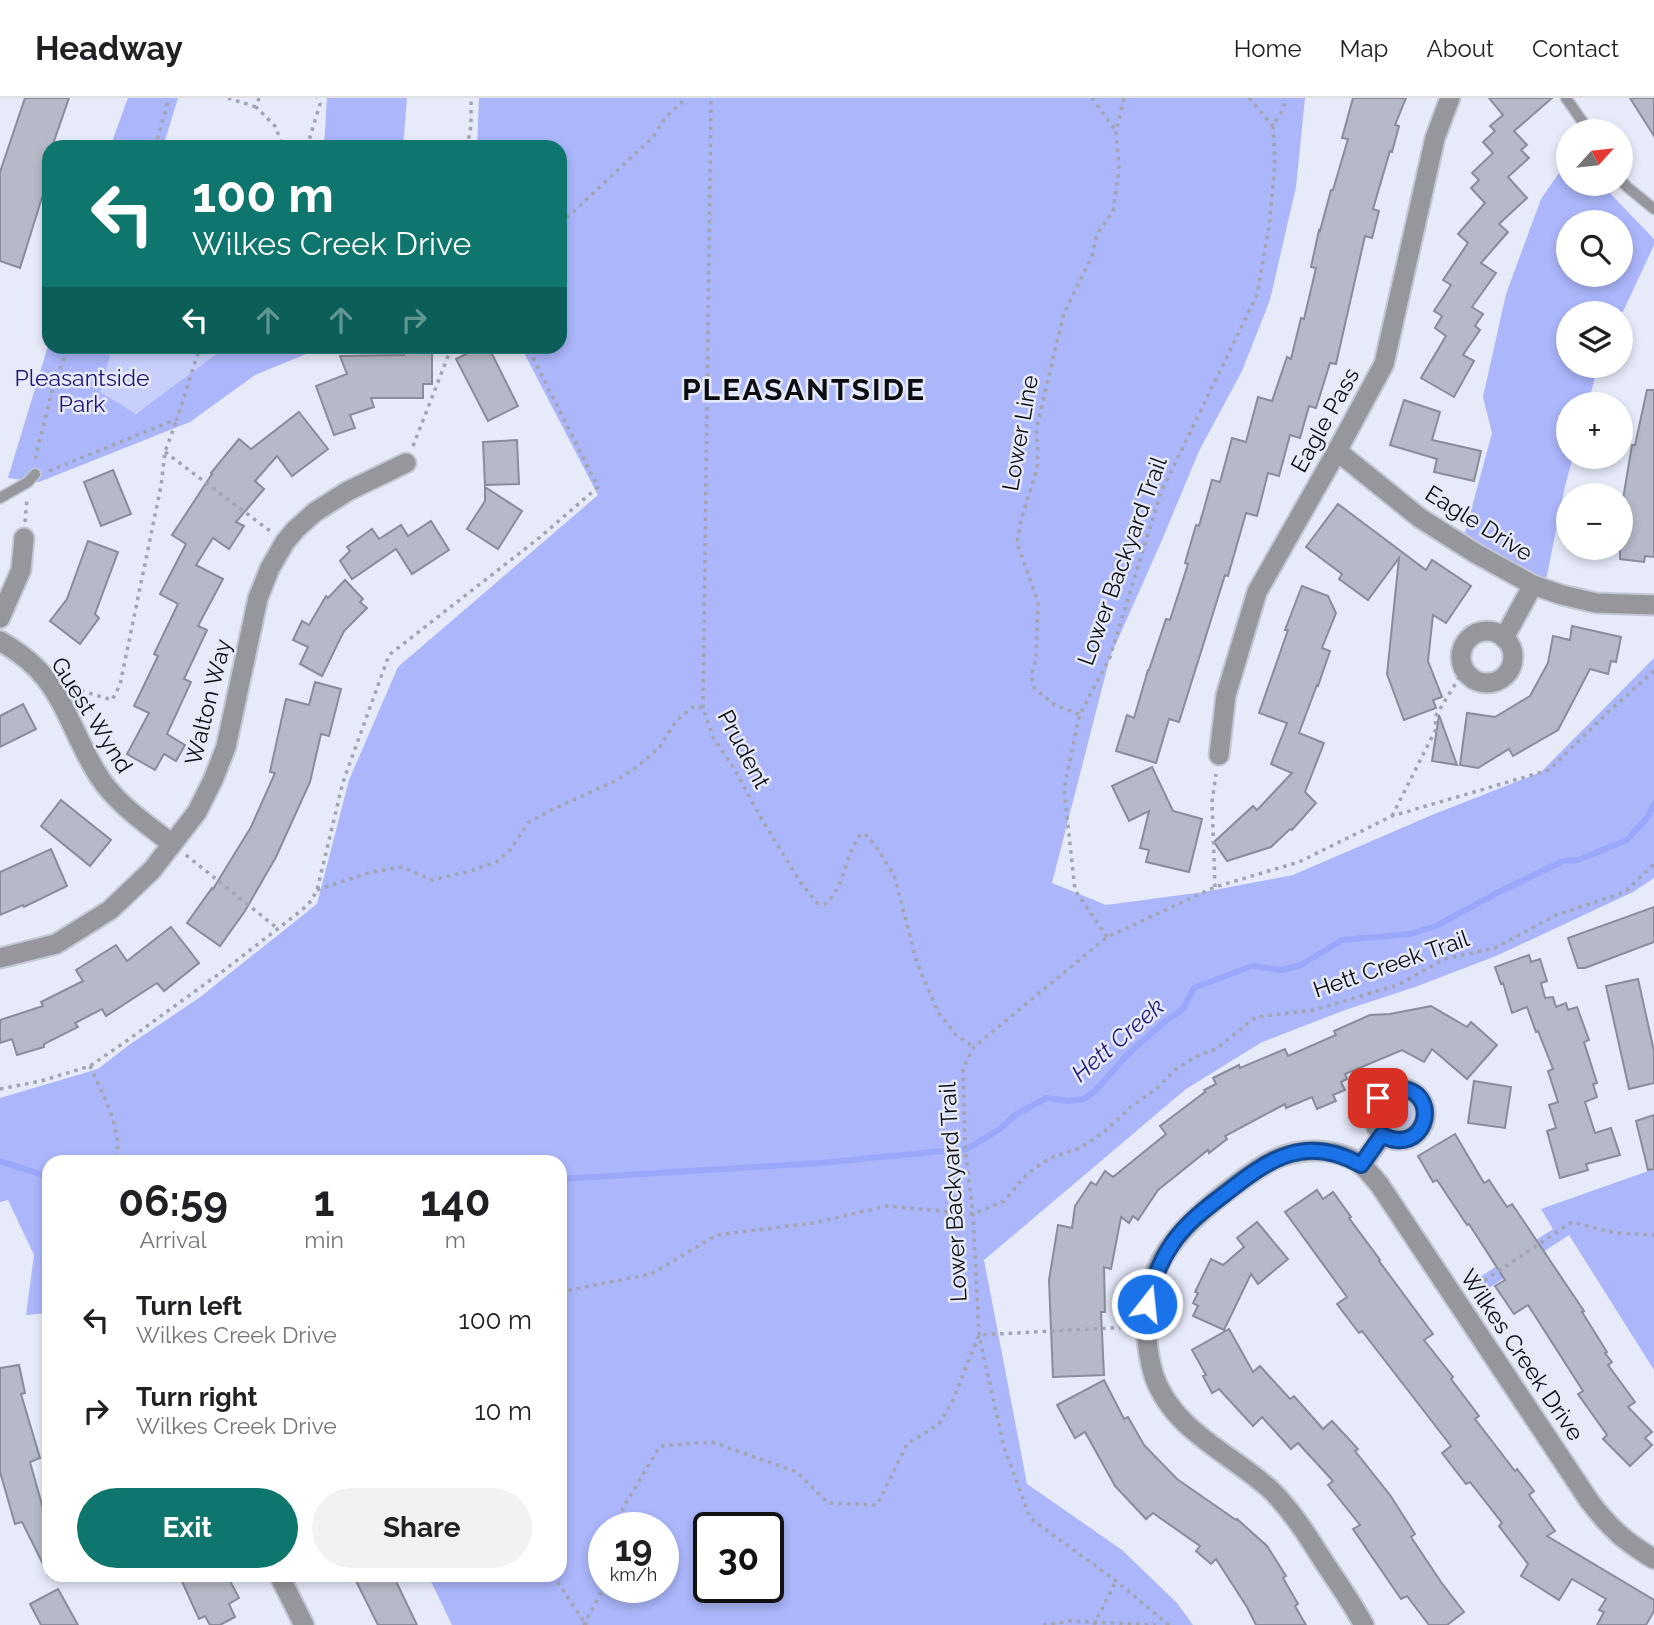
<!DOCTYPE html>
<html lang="en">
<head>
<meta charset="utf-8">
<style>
	body { margin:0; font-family:Raleway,sans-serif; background:#f2f2f2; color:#202124; height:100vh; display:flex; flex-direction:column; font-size:26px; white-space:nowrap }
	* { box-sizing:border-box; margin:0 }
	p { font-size:23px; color:#757577 }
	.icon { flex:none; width:38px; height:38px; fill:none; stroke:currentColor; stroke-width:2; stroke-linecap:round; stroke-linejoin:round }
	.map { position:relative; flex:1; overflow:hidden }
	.details { position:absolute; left:42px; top:1057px; width:525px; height:427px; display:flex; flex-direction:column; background:#fff; border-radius:21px; box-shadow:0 4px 10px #0003 }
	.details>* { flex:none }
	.top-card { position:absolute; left:42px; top:42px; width:525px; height:214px; border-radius:21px; box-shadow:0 4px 10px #0003; background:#0f766e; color:#fff; overflow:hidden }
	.needle { width:46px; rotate:63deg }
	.buttons { position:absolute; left:1556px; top:21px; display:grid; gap:14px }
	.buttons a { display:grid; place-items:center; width:77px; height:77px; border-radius:50%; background:#fff; box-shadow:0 4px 10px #0003; font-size:35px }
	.speed { position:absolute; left:588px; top:1414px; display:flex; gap:14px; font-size:35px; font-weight:700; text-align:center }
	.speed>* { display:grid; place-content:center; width:91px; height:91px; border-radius:50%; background:#fff; box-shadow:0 4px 10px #0003; line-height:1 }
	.speed small { font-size:18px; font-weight:400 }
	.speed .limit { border:4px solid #111; border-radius:10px; background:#fff; color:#111 }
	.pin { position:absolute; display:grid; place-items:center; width:60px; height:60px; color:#fff; margin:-30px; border-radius:14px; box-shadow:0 4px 10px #0006 }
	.me { position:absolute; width:77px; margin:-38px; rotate:16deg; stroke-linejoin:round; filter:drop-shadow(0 0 5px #0008) }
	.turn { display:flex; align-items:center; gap:24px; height:147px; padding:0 35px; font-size:32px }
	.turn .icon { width:91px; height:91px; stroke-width:2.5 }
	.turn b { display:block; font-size:49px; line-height:60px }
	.lanes { display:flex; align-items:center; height:66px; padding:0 35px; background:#0003; justify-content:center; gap:35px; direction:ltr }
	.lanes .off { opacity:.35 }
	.eta { display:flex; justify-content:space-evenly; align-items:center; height:119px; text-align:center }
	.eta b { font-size:42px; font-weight:700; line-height:49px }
	.action { display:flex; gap:14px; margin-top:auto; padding:14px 35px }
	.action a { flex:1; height:80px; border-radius:42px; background:#0f766e; color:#fff; font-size:28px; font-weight:700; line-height:80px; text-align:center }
	.action a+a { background:#f2f2f2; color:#202124 }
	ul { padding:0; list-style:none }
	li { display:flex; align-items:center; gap:21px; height:91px; padding:0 35px }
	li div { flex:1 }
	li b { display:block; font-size:26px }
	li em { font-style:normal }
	header { display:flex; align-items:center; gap:42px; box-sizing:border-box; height:98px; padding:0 35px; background:#fff; border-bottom:2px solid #e0e0e0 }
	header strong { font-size:33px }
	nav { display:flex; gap:38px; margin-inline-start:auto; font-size:24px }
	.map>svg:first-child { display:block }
</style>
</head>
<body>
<header>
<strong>Headway</strong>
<nav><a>Home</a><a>Map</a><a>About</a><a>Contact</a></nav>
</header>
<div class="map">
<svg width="1654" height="1527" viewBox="0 0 1654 1527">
	<rect width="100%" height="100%" fill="#e7eaf9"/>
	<!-- green -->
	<g fill="#c7cffc">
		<polygon points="49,245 49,248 265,249 8,380"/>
		<circle cx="1399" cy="1016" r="14"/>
	</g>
	<!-- forest -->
	<g fill="#abb6fb" fill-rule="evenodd">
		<polygon points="128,0 178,0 163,49 110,49"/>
		<polygon points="327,0 407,0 403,49 324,49"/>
		<path d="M479,0H1305L1296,89L1270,202L1242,273L1199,353L1162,442L1110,559L1052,785L1106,807L1204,794L1293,777L1432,717L1541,674L1654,560V780L1633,794L1496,858L1415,889L1345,912L1262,944L1186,991L984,1162L1027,1386L1122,1452L1177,1505L1193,1527H452L428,1477H560V1064H49V1215L26,1217L34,1157L8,1102L0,1104V1000L98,971L129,947L199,900L317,806L349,682L398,569L598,397L521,249L560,248V49H477ZM604,1430H663V1489H604ZM709,1430H768V1489H709Z"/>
		<path d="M1568,62V86H1601L1654,141V147L1621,218L1620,215H1568V268H1598L1588,306H1568V359H1573L1565,388L1546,482L1513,467L1465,435L1492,335L1483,299L1506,196L1541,101ZM1568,124H1620V177H1568Z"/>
		<polygon points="49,245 49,248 112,249 100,294 136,316 226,249 323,249 255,277 190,324 39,384 8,380"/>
		<polygon points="1654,1071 1654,1272 1569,1137 1480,1196 1471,1185 1553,1131 1541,1111"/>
	</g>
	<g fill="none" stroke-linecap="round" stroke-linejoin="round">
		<!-- stream -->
		<g stroke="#9ba7fb" stroke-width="6">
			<polyline points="0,1063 49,1079"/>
			<polyline points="560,1081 819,1065 965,1051 972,1048 1000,1031 1016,1016 1047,1000 1068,1003 1084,1001 1096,992 1127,957 1163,925 1183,911 1194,890 1252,868 1282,872 1301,867 1342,842 1411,836 1436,828 1495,796 1563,763 1578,762 1627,742 1647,720 1654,706"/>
		</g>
	</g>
	<!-- building -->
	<g fill="#b6b9c7" stroke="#898c9a" stroke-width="2">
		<polygon points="25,0 69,0 52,49 49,49 49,77 20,170 0,163 0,74"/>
		<polygon points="1353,0 1406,0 1395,27 1399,28 1392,54 1390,53 1373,111 1379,113 1372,140 1365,138 1336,266 1330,265 1316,310 1309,308 1300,340 1290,337 1279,378 1268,375 1257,418 1246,415 1228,478 1225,477 1179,624 1169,621 1156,665 1116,653 1127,617 1134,620 1148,572 1149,572 1166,521 1170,522 1188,466 1185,465 1196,427 1199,428 1212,382 1220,384 1232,340 1246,344 1258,299 1272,303 1287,259 1291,261 1301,220 1304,221 1316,170 1311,169 1319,132 1320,133 1331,92 1333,92 1348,41 1342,40"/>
		<polygon points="1489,0 1552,0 1514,33 1527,47 1521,52 1529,60 1508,79 1527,100 1499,126 1508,134 1481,165 1496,175 1472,209 1483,216 1475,228 1480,232 1463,257 1474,263 1454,299 1421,280 1446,238 1435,230 1442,218 1434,213 1451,187 1443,182 1468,145 1458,136 1485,105 1471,90 1479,82 1472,75 1493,55 1483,44 1495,33 1490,28 1503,17"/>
		<polygon points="1630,0 1654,0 1654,38"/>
		<polygon points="404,248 432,248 432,286 423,286 423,300 371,300 374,309 350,317 355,330 334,337 316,288 347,276 340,258 404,257"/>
		<polygon points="482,248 488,248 518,308 488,323 456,261"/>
		<polygon points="1647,292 1654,292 1654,459 1645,458 1644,464 1620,461 1620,407 1622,407 1632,347 1635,347"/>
		<polygon points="1404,302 1440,314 1432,342 1481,353 1474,383 1434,374 1437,361 1390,347"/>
		<polygon points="299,314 328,351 292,378 277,358 255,383 264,391 236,424 244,428 229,451 213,440 196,467 223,481 198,528 207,532 184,581 191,584 167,636 185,647 176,663 164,656 155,672 127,656 149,615 134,608 158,558 154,556 178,506 160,496 186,446 172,437 212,376 211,375 239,341 251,351"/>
		<polygon points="517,342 519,386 485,387 483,344"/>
		<polygon points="113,372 131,416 101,428 84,384"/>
		<polygon points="485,389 522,413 498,451 467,431 485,403"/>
		<polygon points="1338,406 1426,472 1432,462 1471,488 1446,525 1433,517 1428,563 1442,599 1433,602 1436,610 1404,622 1387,576 1399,460 1368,502 1339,481 1342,476 1306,449"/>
		<polygon points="431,423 449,452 412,476 396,451 352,481 340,463 350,453 347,449 372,431 379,441 401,427 408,438"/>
		<polygon points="88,443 118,454 95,516 99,520 80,546 50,523 67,501"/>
		<polygon points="345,482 363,501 360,504 367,510 344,533 322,578 300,566 308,549 293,542 302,523 309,527 326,498 328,500"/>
		<polygon points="1302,488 1328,498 1336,515 1322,550 1330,553 1318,588 1317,587 1299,635 1324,645 1305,694 1316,705 1292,732 1290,731 1271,749 1227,763 1214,744 1253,708 1257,712 1292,675 1271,666 1287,625 1259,615 1288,532 1285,532"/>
		<polygon points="1572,528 1621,539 1616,564 1611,563 1608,576 1590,571 1558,632 1513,658 1509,651 1478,670 1460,667 1467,615 1495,619 1530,598 1548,565 1553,538 1570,542"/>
		<polygon points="315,584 341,591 329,638 321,636 310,684 276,759 245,813 220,848 187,825 212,790 213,791 251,729 275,675 270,674 286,601 309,607"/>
		<polygon points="23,606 36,631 0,649 0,618"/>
		<polygon points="1439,617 1457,667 1432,663"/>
		<polygon points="1152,669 1173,713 1202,721 1189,774 1146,764 1149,752 1140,750 1149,713 1129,723 1112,688"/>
		<polygon points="61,702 111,742 90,768 41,728"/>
		<polygon points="51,751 67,788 24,809 23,807 0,817 0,774"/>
		<polygon points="1654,809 1654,844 1585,870 1578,870 1568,840"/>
		<polygon points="171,829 199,865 164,893 157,885 106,918 102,911 75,925 78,929 44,946 44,949 17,957 12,941 0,945 0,922 43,908 41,904 83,883 76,872 116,847 127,863"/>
		<polygon points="1529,857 1531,864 1540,861 1547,883 1541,885 1545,900 1553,899 1556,909 1566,905 1568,912 1577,909 1589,942 1584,944 1597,985 1593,986 1597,999 1585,1004 1595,1035 1611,1030 1620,1057 1586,1066 1588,1072 1560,1080 1547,1033 1556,1030 1549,1007 1558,1004 1548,973 1553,971 1538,933 1536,934 1527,909 1512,915 1503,885 1501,886 1495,869"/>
		<polygon points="1638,881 1654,953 1654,985 1629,991 1606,888"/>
		<polygon points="1431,908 1467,929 1471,924 1497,947 1467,981 1432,951 1424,964 1402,952 1345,976 1347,981 1341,984 1345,992 1333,997 1336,1003 1317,1011 1312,999 1286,1010 1285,1006 1225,1038 1227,1041 1209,1055 1208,1052 1158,1092 1138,1122 1133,1118 1129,1125 1121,1119 1111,1171 1104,1169 1105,1214 1101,1214 1104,1277 1053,1279 1049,1182 1058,1127 1072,1130 1075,1108 1091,1084 1096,1087 1105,1073 1113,1079 1166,1036 1160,1028 1205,994 1204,992 1216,986 1213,980 1239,967 1240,970 1285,951 1288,958 1336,937 1334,933 1370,917 1390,916"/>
		<polygon points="1474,983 1511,989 1505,1030 1468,1025"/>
		<polygon points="1654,1017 1654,1071 1648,1072 1636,1023"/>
		<polygon points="1455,1036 1484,1085 1489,1082 1507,1109 1512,1106 1584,1213 1582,1214 1607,1254 1605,1255 1612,1264 1608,1267 1635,1304 1628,1309 1652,1334 1645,1340 1652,1347 1630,1368 1603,1341 1607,1337 1578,1296 1583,1293 1528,1207 1514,1216 1495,1188 1505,1182 1469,1126 1467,1127 1437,1082 1433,1084 1418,1058"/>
		<polygon points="1317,1092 1323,1101 1333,1094 1351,1119 1349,1120 1380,1162 1379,1163 1433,1236 1424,1242 1453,1279 1451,1281 1479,1318 1475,1321 1515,1373 1517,1371 1534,1393 1529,1397 1555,1433 1547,1438 1654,1502 1654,1513 1646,1527 1597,1527 1604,1514 1599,1512 1606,1501 1572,1481 1559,1502 1521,1478 1528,1466 1499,1428 1502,1425 1470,1384 1466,1386 1442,1355 1451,1348 1362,1233 1359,1235 1337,1206 1347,1199 1285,1114"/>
		<polygon points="1257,1124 1288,1161 1258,1186 1251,1176 1224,1232 1193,1218 1198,1208 1193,1205 1198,1195 1195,1194 1211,1161 1223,1167 1244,1149 1237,1140"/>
		<polygon points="1229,1231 1253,1274 1260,1268 1290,1301 1294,1298 1323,1331 1332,1323 1358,1351 1355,1353 1390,1397 1415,1436 1411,1439 1441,1484 1464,1514 1447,1527 1429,1527 1407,1498 1401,1501 1353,1431 1360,1427 1328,1387 1333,1383 1298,1345 1291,1351 1262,1319 1253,1328 1219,1291 1212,1295 1203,1278 1206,1277 1192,1252"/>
		<polygon points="19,1267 25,1295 21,1296 40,1360 30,1364 49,1432 49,1478 22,1424 15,1426 0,1374 0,1270"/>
		<polygon points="1104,1282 1124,1321 1128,1319 1144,1347 1177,1381 1236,1422 1237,1421 1267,1448 1286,1478 1283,1480 1298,1506 1295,1508 1306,1527 1256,1527 1247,1509 1216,1461 1211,1466 1196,1453 1200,1448 1153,1415 1146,1421 1115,1388 1085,1334 1075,1340 1057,1307"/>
		<polygon points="179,1477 227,1477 239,1500 229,1506 235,1519 220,1527 210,1527 205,1518 199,1521"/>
		<polygon points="364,1477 393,1477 417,1527 378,1527 355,1481"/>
		<polygon points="58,1491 78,1527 41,1527 30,1506"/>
	</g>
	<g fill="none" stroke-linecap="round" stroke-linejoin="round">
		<defs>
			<g id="lane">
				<polyline points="1566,0 1589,33"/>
				<polyline points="1620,81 1626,88 1654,111"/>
				<polyline points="0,400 28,384 35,376"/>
			</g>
			<g id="street">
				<polyline points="1337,353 1420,420 1475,455 1533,487 1562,497 1596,505 1654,507"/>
				<polyline points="0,520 21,472 24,440"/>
				<circle cx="1487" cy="559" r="26"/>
				<polyline points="1504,540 1533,487"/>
				<path d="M0,543C17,553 34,565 46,581C69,611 79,649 100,680C118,707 147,726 172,746"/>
				<polyline points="1219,657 1226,597 1257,494 1337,353 1384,266 1435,40 1450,0"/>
				<polyline points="0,860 56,846 110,812 152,772 197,714 213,682 226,649 258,500 270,470 285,444 296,431 315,414 348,393 406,365"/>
				<circle cx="1399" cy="1016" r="26"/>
				<polyline points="1361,1067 1383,1037"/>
				<polyline points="279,1477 304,1527"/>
				<path d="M1364,1527C1352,1505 1338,1485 1324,1464C1309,1440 1294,1416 1274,1395C1234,1356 1174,1335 1154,1278C1144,1245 1143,1205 1156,1173C1170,1140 1198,1116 1226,1094C1258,1070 1279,1051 1321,1053C1335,1054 1349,1058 1361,1066C1367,1072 1373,1079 1379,1086L1590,1404C1611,1431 1624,1443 1654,1461"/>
			</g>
		</defs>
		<!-- lane casing -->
		<use href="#lane" stroke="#c4c7d4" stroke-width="13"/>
		<!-- street casing -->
		<use href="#street" stroke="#c4c7d4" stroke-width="23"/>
		<!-- path -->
		<g stroke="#a2a5b1" stroke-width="3.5" stroke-dasharray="3.5 5" stroke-linecap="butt">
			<polyline points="228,0 256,9"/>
			<polyline points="259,0 256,9 275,28 282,46 291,49"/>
			<polyline points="1092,0 1116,33"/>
			<polyline points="1249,0 1273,28"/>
			<polyline points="155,49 169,0"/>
			<polyline points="307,49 320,6 317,0"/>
			<polyline points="467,49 471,28 471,0"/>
			<polyline points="560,125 571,116 653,39 665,20 686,0"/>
			<polyline points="413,348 452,248"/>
			<polyline points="165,354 270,433"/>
			<polyline points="35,361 54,285 69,248"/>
			<polyline points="49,373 177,321 198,255 202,248"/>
			<polyline points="25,424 27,400"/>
			<polyline points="74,592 78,590 82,593 112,602 120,587 161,388 165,354 177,321"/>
			<polyline points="703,610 711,0"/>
			<polyline points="1079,616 1055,607 1035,591 1031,578 1036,561 1038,504 1017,445 1021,422 1037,371 1038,352 1036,332 1064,215 1092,158 1097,136 1113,113 1119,71 1116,33 1124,0"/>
			<polyline points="1392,718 1436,631 1435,619 1459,580"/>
			<polyline points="186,757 277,830"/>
			<polyline points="1215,789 1212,704 1216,676"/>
			<path d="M317,792L371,774L402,769L432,782L470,773L496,764L510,752L528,725L551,712L615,683L638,668L659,650L676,623L694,608L703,610L713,639L735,672L761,720L799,782L817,805L825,806C845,791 845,754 861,736H865L875,747L894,777L917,865L938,914L956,937L974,949"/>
			<polyline points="1107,839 1075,792 1064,691 1077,628 1080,616 1110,559 1161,394 1257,197 1269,128 1275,66 1273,28 1284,9 1285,0"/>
			<path d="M90,968C102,995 125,1035 115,1064"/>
			<polyline points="0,991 41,983 90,968 125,944 223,873 302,812 311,803 317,792 343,684 389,557 539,440 598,389 527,248"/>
			<polyline points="1470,1192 1572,1124 1615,1135 1654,1137"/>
			<polyline points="560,1194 651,1176 717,1137 813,1125 887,1108 973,1116 1004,1103 1028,1075 1050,1060 1080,1050 1104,1034 1131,1009 1157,990 1176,971 1195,959 1216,951 1256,919 1314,912 1398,887 1444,861 1495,850 1556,817 1625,794 1654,766"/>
			<polyline points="619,1430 623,1410 660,1348 712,1344 797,1374 828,1405 877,1407 907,1346 939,1326 952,1304 979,1237 1129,1229"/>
			<polyline points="553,1477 585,1525 583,1527"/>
			<polyline points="587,1527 585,1525 604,1489"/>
			<polyline points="1043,1527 1071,1523 1156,1527"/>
			<polyline points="1094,1527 1116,1483"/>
			<polyline points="1169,1527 1116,1483 1030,1420 1004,1349 979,1237 973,1116 965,1051 963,970 974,949 1107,839 1215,789 1299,764 1392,718 1549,672 1607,615 1654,573"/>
		</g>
		<!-- lane -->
		<use href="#lane" stroke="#96979d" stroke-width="10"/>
		<!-- street -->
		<use href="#street" stroke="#96979d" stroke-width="19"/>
	</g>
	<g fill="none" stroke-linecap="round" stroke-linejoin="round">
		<defs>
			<path id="route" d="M1147,1206C1153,1184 1159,1165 1172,1146C1185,1126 1206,1110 1226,1095C1270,1060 1306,1036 1361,1067L1382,1037C1424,1060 1442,998 1404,991C1393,989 1386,993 1378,1000"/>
		</defs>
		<!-- route casing -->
		<use href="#route" stroke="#114b97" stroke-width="18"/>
		<!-- route -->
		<use href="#route" stroke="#1a73e8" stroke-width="12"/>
	</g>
	<g text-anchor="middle" stroke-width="5" stroke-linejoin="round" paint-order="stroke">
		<!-- park labels -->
		<g font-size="23" fill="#201374" stroke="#e7eaf9">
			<text x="82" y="288">Pleasantside<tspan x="82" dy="26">Park</tspan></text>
		</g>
		<!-- street labels -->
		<g font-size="23" fill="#0c0d12" stroke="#e7eaf9">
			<text transform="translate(1325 322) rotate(-61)" y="8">Eagle Pass</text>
			<text transform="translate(1020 335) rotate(-80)" y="8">Lower Line</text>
			<text transform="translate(1479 425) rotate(32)" y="8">Eagle Drive</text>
			<text transform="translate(1122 463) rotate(-70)" y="8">Lower Backyard Trail</text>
			<text transform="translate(208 604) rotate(-76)" y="8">Walton Way</text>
			<text transform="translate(92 617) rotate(58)" y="8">Guest Wynd</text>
			<text transform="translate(744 651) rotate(62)" y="8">Prudent</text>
			<text transform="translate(1391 866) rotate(-19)" y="8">Hett Creek Trail</text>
			<text transform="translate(953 1094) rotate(-93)" y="8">Lower Backyard Trail</text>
			<text transform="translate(1522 1257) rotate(56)" y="8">Wilkes Creek Drive</text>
		</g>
		<!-- water labels -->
		<g font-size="24" font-style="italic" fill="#231979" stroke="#e7eaf9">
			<text transform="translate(1118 942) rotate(-41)" y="8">Hett Creek</text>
		</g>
		<!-- district labels -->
		<g font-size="30" font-weight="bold" letter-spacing="2" fill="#0c0d12" stroke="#e7eaf9">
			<text x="804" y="302">PLEASANTSIDE</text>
		</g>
	</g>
</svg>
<div class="buttons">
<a><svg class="needle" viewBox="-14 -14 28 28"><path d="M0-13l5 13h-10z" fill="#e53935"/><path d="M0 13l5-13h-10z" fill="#757577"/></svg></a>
<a><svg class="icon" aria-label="search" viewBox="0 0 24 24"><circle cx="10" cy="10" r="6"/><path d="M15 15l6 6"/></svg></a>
<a><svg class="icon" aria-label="layers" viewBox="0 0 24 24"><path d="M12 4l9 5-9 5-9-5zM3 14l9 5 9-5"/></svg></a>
<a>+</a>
<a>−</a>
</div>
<div class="speed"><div>19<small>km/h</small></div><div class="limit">30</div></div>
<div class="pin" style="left:1378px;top:1000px;background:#d93025"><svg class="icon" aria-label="arrive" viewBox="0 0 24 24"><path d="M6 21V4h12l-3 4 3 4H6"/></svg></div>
<svg class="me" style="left:1147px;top:1206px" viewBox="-20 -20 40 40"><circle r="17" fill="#1a73e8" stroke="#fff" stroke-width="3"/><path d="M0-11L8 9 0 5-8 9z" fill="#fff"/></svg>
<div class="top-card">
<div class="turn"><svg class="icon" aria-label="left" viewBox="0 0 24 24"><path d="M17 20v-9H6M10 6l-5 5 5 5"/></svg><div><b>100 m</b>Wilkes Creek Drive</div></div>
<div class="lanes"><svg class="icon" aria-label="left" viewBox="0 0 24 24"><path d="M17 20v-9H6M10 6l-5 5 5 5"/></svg><svg class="icon off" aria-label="ahead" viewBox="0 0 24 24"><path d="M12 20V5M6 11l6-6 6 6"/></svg><svg class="icon off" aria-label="ahead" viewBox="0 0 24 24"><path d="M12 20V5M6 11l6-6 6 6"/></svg><svg class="icon off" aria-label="right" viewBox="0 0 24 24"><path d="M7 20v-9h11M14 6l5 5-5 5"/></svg></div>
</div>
<section class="details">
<div class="eta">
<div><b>06:59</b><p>Arrival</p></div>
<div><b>1</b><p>min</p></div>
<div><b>140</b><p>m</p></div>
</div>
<ul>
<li><svg class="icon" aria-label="left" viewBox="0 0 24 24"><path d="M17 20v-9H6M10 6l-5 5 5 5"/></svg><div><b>Turn left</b><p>Wilkes Creek Drive</p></div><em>100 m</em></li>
<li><svg class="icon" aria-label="right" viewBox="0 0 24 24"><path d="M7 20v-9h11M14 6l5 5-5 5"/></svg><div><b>Turn right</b><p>Wilkes Creek Drive</p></div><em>10 m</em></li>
</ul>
<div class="action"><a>Exit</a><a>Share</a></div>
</section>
</div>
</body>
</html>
